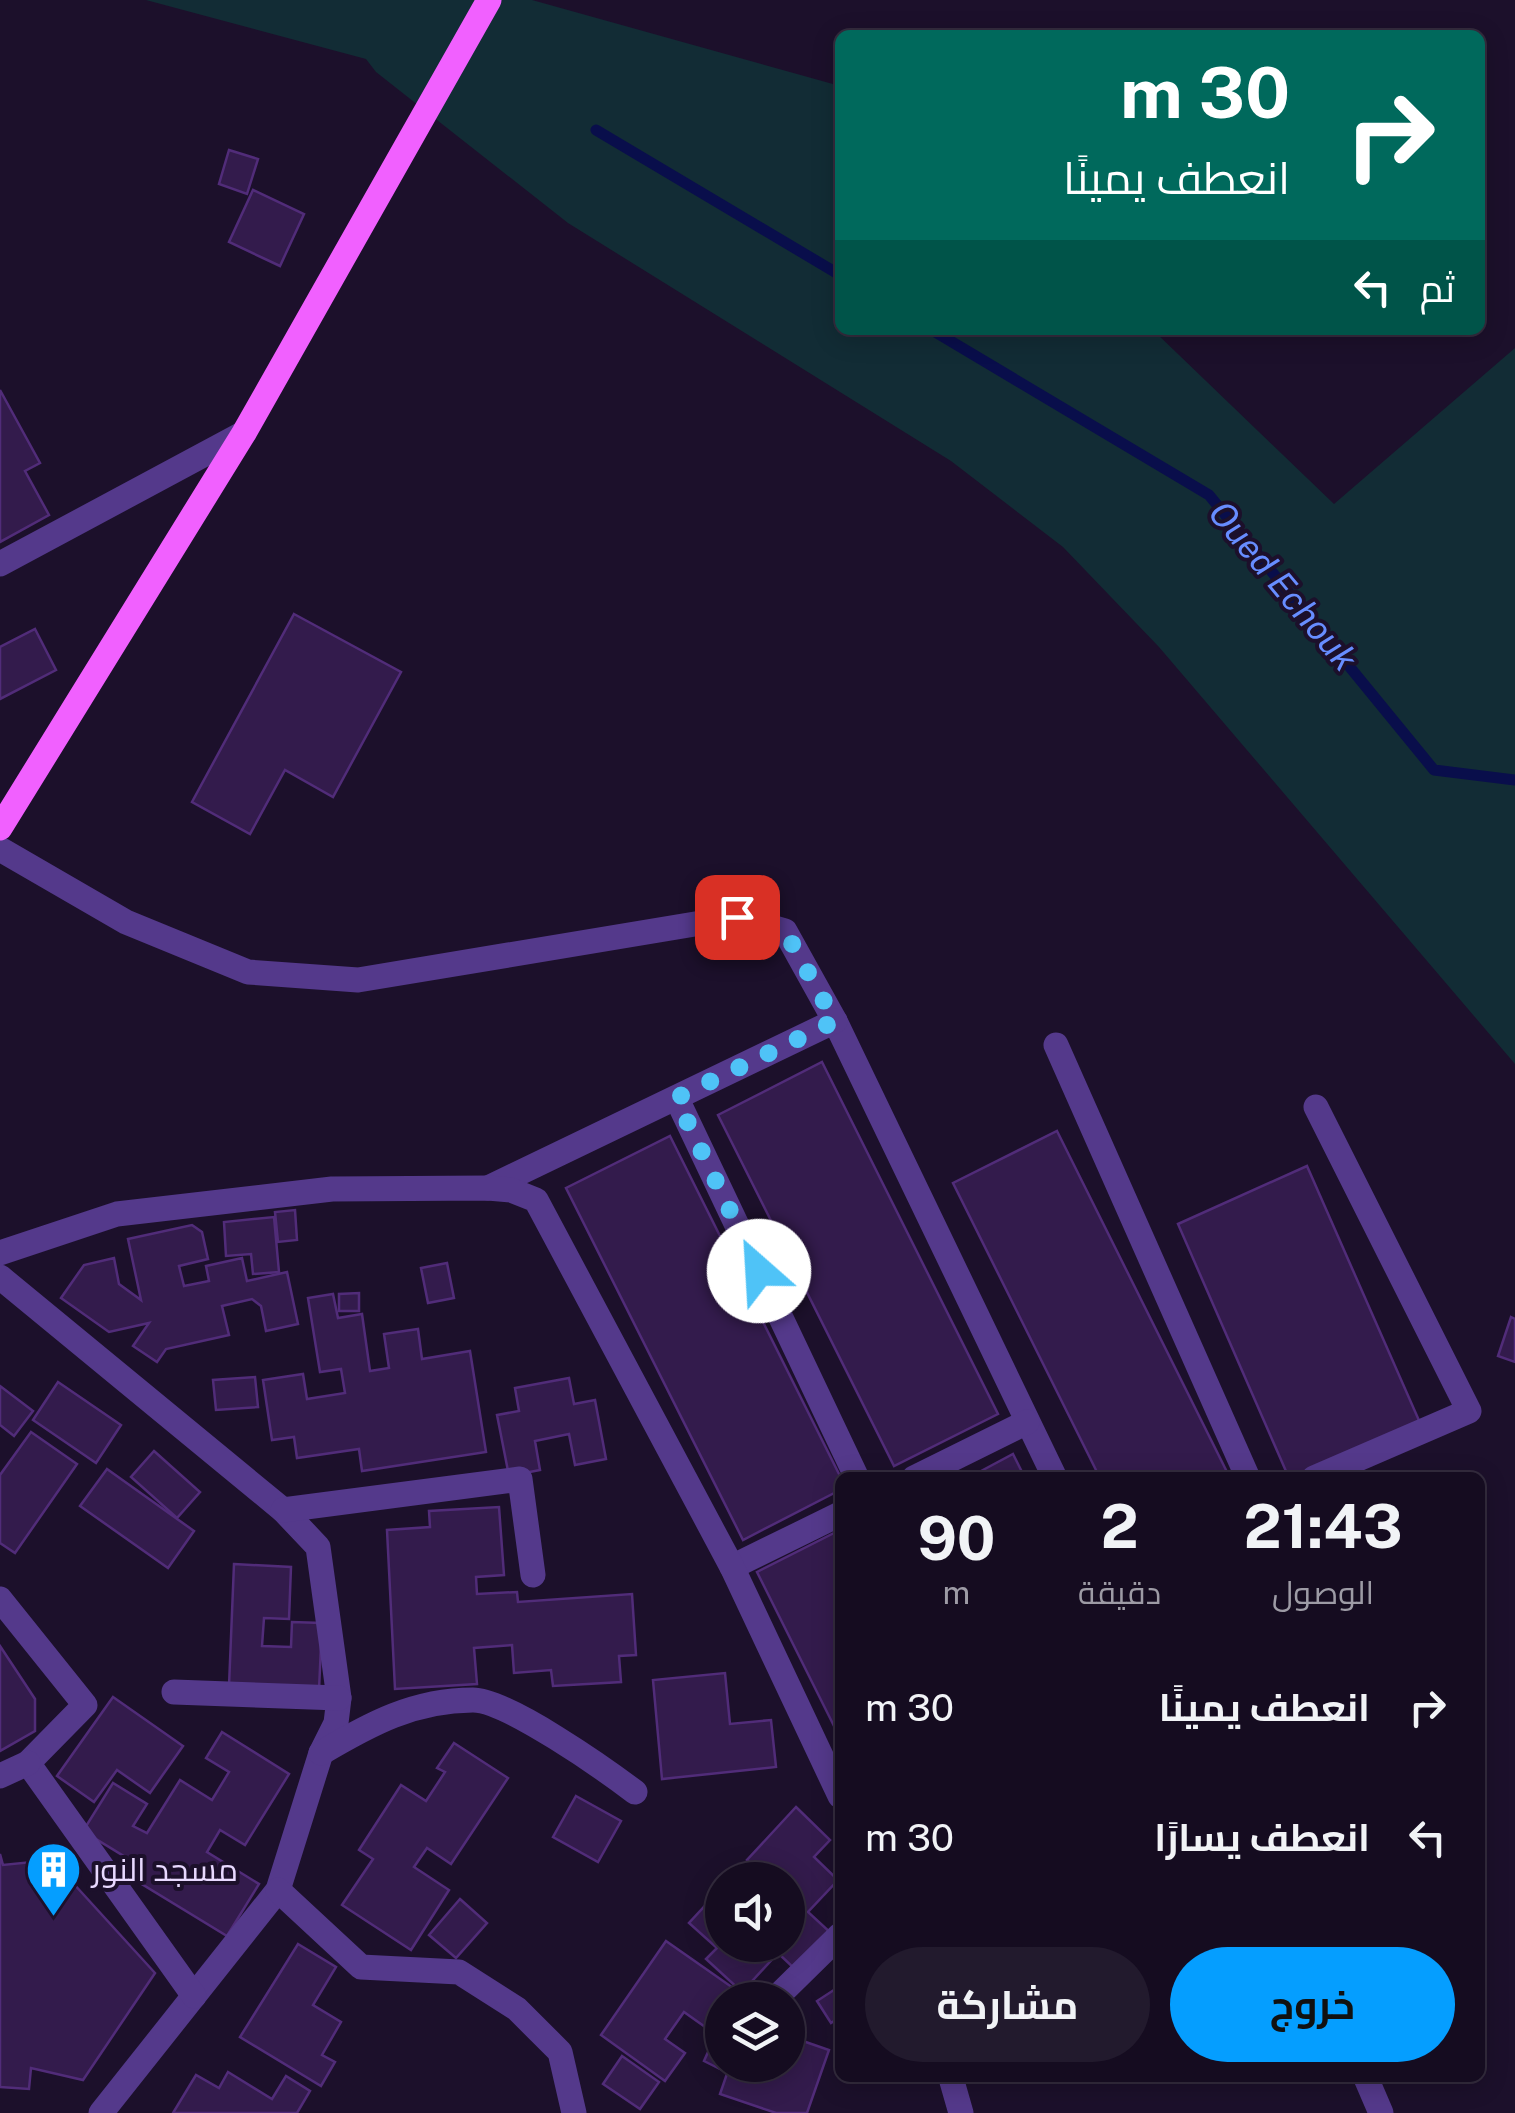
<!DOCTYPE html>
<html lang="ar">
<head>
<meta charset="utf-8">
<style>
	body { margin:0; font-family:"Public Sans",Cairo,sans-serif; background:#221a2d; color:#f1f3f6; direction:rtl; height:100vh; display:flex; flex-direction:column; font-size:38px; white-space:nowrap }
	* { box-sizing:border-box; margin:0 }
	p { font-size:32px; color:#9d9ba5 }
	.icon { flex:none; width:55px; height:55px; fill:none; stroke:currentColor; stroke-width:2; stroke-linecap:round; stroke-linejoin:round }
	.map { position:relative; flex:1; overflow:hidden; direction:ltr }
	.side { position:absolute; left:835px; top:1472px; width:650px; height:610px; display:flex; flex-direction:column; background:#150c20; border-radius:15px; box-shadow:0 5px 25px #0003,0 0 0 2px #342c3e; direction:rtl }
	.side>* { flex:none }
	.top-card { position:absolute; left:835px; top:30px; width:650px; height:305px; border-radius:15px; box-shadow:0 5px 25px #0003,0 0 0 2px #342c3e; direction:rtl; background:#00695c; color:#fff; overflow:hidden }
	.fabs { position:absolute; left:705px; top:1862px; display:grid; gap:20px }
	.fabs a { display:grid; place-items:center; width:100px; height:100px; border-radius:50%; background:#150c20; box-shadow:0 5px 25px #0003,0 0 0 2px #342c3e; font-size:50px }
	.pin { position:absolute; display:grid; place-items:center; width:85px; height:85px; color:#fff; margin:-42px; border-radius:20px; box-shadow:0 5px 15px #0006 }
	.me { position:absolute; width:110px; margin:-55px; rotate:334deg; stroke-linejoin:round; filter:drop-shadow(0 0 8px #0008) }
	.turn { display:flex; align-items:center; gap:35px; height:210px; padding:0 30px; font-size:45px }
	.turn .icon { width:130px; height:130px; stroke-width:2.5 }
	.turn b { display:block; font-size:70px; line-height:85px }
	.then { display:flex; align-items:center; height:95px; padding:0 30px; background:#0003; gap:20px; font-size:38px }
	.eta { display:flex; justify-content:space-evenly; align-items:center; height:170px; text-align:center }
	.eta b { font-size:60px; font-weight:700; line-height:70px }
	.button { display:flex; gap:20px; margin-top:auto; padding:20px 30px }
	.button a { flex:1; height:115px; border-radius:60px; background:#059eff; color:#111; font-size:40px; font-weight:700; line-height:115px; text-align:center }
	.button a+a { background:#221a2d; color:#f1f3f6 }
	ul { padding:0; list-style:none }
	li { display:flex; align-items:center; gap:30px; height:130px; padding:0 30px }
	li div { flex:1 }
	li b { display:block; font-size:38px }
	li em { font-style:normal }
	.map>svg:first-child { display:block }
</style>
</head>
<body>
<div class="map">
<svg width="1515" height="2113" viewBox="0 0 1515 2113">
	<rect width="100%" height="100%" fill="#1c102b"/>
	<!-- green -->
	<polygon fill="#122c35" points="146,0 532,0 840,86 840,330 1153,330 1334,504 1515,348 1515,1064 1159,647 1063,547 951,461 568,223 376,72 366,59"/>
	<g fill="none" stroke-linecap="round" stroke-linejoin="round">
		<!-- stream -->
		<g stroke="#090e4b" stroke-width="11">
			<polyline points="596,130 840,275"/>
			<polyline points="932,330 1209,495 1434,770 1515,780"/>
		</g>
	</g>
	<!-- building -->
	<g fill="#331b4c" stroke="#512c79" stroke-width="2.5">
		<polygon points="229,150 258,159 247,194 219,184"/>
		<polygon points="253,190 304,214 280,266 229,242"/>
		<polygon points="0,390 40,463 25,471 49,515 0,542"/>
		<polygon points="294,614 401,672 333,797 285,770 250,834 192,802"/>
		<polygon points="35,629 56,670 0,699 0,647"/>
		<polygon points="822,1062 998,1414 894,1466 718,1115"/>
		<polygon points="1057,1131 1230,1478 1100,1478 953,1183"/>
		<polygon points="670,1136 841,1478 840,1490 743,1540 566,1188"/>
		<polygon points="1307,1166 1421,1425 1302,1478 1289,1478 1178,1224"/>
		<polygon points="295,1210 297,1240 278,1242 275,1212"/>
		<polygon points="274,1217 279,1272 253,1274 251,1254 226,1256 224,1222"/>
		<polygon points="192,1225 202,1232 208,1259 179,1266 184,1286 209,1281 206,1266 242,1258 247,1281 287,1272 298,1324 266,1331 261,1306 252,1299 222,1306 229,1335 166,1349 157,1362 133,1346 149,1323 109,1332 61,1298 84,1265 114,1258 119,1284 141,1300 128,1239"/>
		<polygon points="447,1263 454,1298 428,1303 421,1268"/>
		<polygon points="359,1293 359,1311 339,1311 339,1294"/>
		<polygon points="333,1294 338,1318 362,1314 370,1371 389,1368 384,1334 418,1329 422,1359 470,1351 486,1452 362,1471 359,1449 297,1458 294,1437 272,1440 263,1380 303,1374 307,1399 345,1393 341,1369 320,1372 308,1298"/>
		<polygon points="1511,1317 1515,1319 1515,1362 1498,1356"/>
		<polygon points="255,1377 258,1407 216,1410 213,1380"/>
		<polygon points="569,1378 574,1404 595,1400 606,1459 575,1465 569,1434 535,1441 540,1470 509,1476 497,1415 519,1411 515,1388"/>
		<polygon points="58,1382 121,1425 96,1463 33,1420"/>
		<polygon points="0,1386 33,1411 14,1436 0,1425"/>
		<polygon points="31,1432 77,1464 15,1553 0,1543 0,1475"/>
		<polygon points="154,1451 200,1492 177,1518 131,1477"/>
		<polygon points="1013,1454 1025,1478 968,1478"/>
		<polygon points="107,1469 194,1531 168,1568 80,1506"/>
		<polygon points="499,1507 504,1575 476,1577 477,1594 517,1592 518,1602 632,1594 636,1655 619,1656 621,1682 553,1686 551,1670 514,1673 512,1645 474,1648 477,1684 395,1689 387,1530 430,1527 429,1511"/>
		<polygon points="840,1530 840,1738 757,1572"/>
		<polygon points="234,1564 291,1567 289,1619 264,1618 262,1646 291,1647 292,1622 322,1623 319,1690 229,1686"/>
		<polygon points="0,1646 35,1699 35,1731 0,1751"/>
		<polygon points="725,1673 730,1724 771,1720 776,1767 662,1779 653,1680"/>
		<polygon points="113,1697 183,1746 150,1793 117,1770 94,1802 57,1776"/>
		<polygon points="222,1732 289,1774 245,1845 220,1830 207,1852 259,1884 227,1936 127,1875 135,1863 83,1831 113,1783 147,1804 133,1826 147,1833 180,1780 212,1800 229,1772 206,1758"/>
		<polygon points="454,1743 508,1778 451,1864 427,1848 414,1867 449,1890 411,1950 342,1905 373,1859 359,1850 401,1785 426,1801 445,1772 437,1768"/>
		<polygon points="576,1796 621,1821 598,1862 553,1837"/>
		<polygon points="796,1807 830,1840 814,1857 838,1880 808,1912 832,1934 798,1972 778,1953 742,1992 706,1959 717,1948 689,1923 714,1896 722,1903 722,1945 788,1945 788,1880 769,1880 747,1860"/>
		<polygon points="0,1854 3,1865 52,1860 155,1973 83,2080 31,2068 29,2089 0,2087"/>
		<polygon points="460,1899 487,1923 456,1958 429,1935"/>
		<polygon points="666,1941 736,1990 729,2000 722,2000 722,2009 708,2029 684,2012 665,2039 685,2053 665,2081 601,2035"/>
		<polygon points="298,1944 336,1967 313,2005 341,2022 322,2055 335,2062 321,2086 240,2037"/>
		<polygon points="840,1986 840,2017 831,2023 817,2001"/>
		<polygon points="800,2040 829,2050 807,2113 776,2113 720,2094 730,2065 788,2065 788,2054 794,2057"/>
		<polygon points="713,2041 722,2045 724,2071 704,2061"/>
		<polygon points="622,2056 659,2082 640,2109 603,2084"/>
		<polygon points="228,2072 272,2099 286,2076 310,2091 297,2113 173,2113 196,2075 219,2088"/>
	</g>
	<g fill="none" stroke-linecap="round" stroke-linejoin="round">
		<!-- minor -->
		<g stroke="#54398b" stroke-width="25">
			<polyline points="0,564 244,433"/>
			<polyline points="0,849 126,922 248,972 358,980 737,917 785,931 835,1021 1055,1478"/>
			<polyline points="1056,1045 1248,1478"/>
			<polyline points="677,1099 857,1478"/>
			<polyline points="488,1188 835,1021"/>
			<polyline points="0,1277 283,1510 318,1547 339,1698 336,1723 321,1753 278,1890 101,2113"/>
			<polyline points="914,1478 1027,1422"/>
			<polyline points="1314,1478 1469,1411 1316,1107"/>
			<polyline points="283,1510 520,1479 533,1575"/>
			<polyline points="732,1567 840,1514"/>
			<polyline points="0,1599 85,1705 28,1763 194,1996"/>
			<polyline points="174,1692 339,1698"/>
			<path d="M321,1753C370,1724 414,1700 473,1700C507,1700 606,1770 635,1792"/>
			<polyline points="0,1776 28,1763"/>
			<polyline points="278,1890 361,1967 459,1972 517,2009 560,2052 574,2113"/>
			<polyline points="782,1992 840,1935"/>
			<polyline points="1366,2078 1381,2113"/>
		</g>
		<!-- tertiary -->
		<g stroke="#54398b" stroke-width="25">
			<polyline points="0,1253 117,1214 332,1189 488,1188 511,1190 536,1200 732,1567 840,1796"/>
			<polyline points="951,2078 961,2113"/>
		</g>
		<!-- primary -->
		<polyline stroke="#f160ff" stroke-width="25" points="0,828 244,433 489,0"/>
	</g>
	<g fill="none" stroke-linecap="round" stroke-linejoin="round">
		<!-- route -->
		<polyline stroke="#4fc3f7" stroke-width="18" stroke-dasharray="0 32.4" points="737,917 785,931 835,1021 676,1098 759,1271"/>
	</g>
	<!-- icons -->
	<defs>
		<symbol id="building-pin" viewBox="-11 -11 22 30"><path d="M0 17L-7.5 6A9.5 9.5 0 1 1 7.5 6Z" fill="#059eff" stroke="#1c102b"/><path d="M-4-6H4V6H1V3H-1V6H-4ZM-2.5-4.3h1.7v1.8h-1.7ZM.8-4.3h1.7v1.8H.8ZM-2.5-1h1.7V.8h-1.7ZM.8-1h1.7V.8H.8Z" fill="#fff"/></symbol>
	</defs>
	<g fill-rule="evenodd">
		<use href="#building-pin" x="22" y="1838" width="63" height="86"/>
	</g>
	<g text-anchor="middle" stroke-width="8" stroke-linejoin="round" paint-order="stroke">
		<!-- poi labels -->
		<g font-size="32" fill="#e8d9ff" stroke="#1c102b" text-anchor="start">
			<text x="92" y="1881">مسجد النور</text>
		</g>
		<!-- water labels -->
		<g font-size="35" font-style="italic" fill="#678dff" stroke="#1c102b">
			<text transform="translate(1283 586) rotate(50)" y="12">Oued Echouk</text>
		</g>
	</g>
</svg>
<div class="fabs">
<a><svg class="icon" aria-label="sound" viewBox="0 0 24 24"><path d="M4 9h4l5-4v14l-5-4H4zM17 9q2 3 0 6"/></svg></a>
<a><svg class="icon" aria-label="layers" viewBox="0 0 24 24"><path d="M12 4l9 5-9 5-9-5zM3 14l9 5 9-5"/></svg></a>
</div>
<div class="pin" style="left:737px;top:917px;background:#d93025"><svg class="icon" aria-label="arrive" viewBox="0 0 24 24"><path d="M6 21V4h12l-3 4 3 4H6"/></svg></div>
<svg class="me" style="left:759px;top:1271px" viewBox="-20 -20 40 40"><circle r="19" fill="#fff"/><path d="M0-13L10 11 0 6-10 11z" fill="#4fc3f7"/></svg>
<div class="top-card">
<div class="turn"><svg class="icon" aria-label="right" viewBox="0 0 24 24"><path d="M7 20v-9h11M14 6l5 5-5 5"/></svg><div><b>30 m</b>انعطف يمينًا</div></div>
<div class="then">ثم<svg class="icon" aria-label="left" viewBox="0 0 24 24"><path d="M17 20v-9H6M10 6l-5 5 5 5"/></svg></div>
</div>
<section class="side">
<div class="eta">
<div><b>21:43</b><p>الوصول</p></div>
<div><b>2</b><p>دقيقة</p></div>
<div><b>90</b><p>m</p></div>
</div>
<ul>
<li><svg class="icon" aria-label="right" viewBox="0 0 24 24"><path d="M7 20v-9h11M14 6l5 5-5 5"/></svg><div><b>انعطف يمينًا</b></div><em>30 m</em></li>
<li><svg class="icon" aria-label="left" viewBox="0 0 24 24"><path d="M17 20v-9H6M10 6l-5 5 5 5"/></svg><div><b>انعطف يسارًا</b></div><em>30 m</em></li>
</ul>
<div class="button"><a>خروج</a><a>مشاركة</a></div>
</section>
</div>
</body>
</html>
